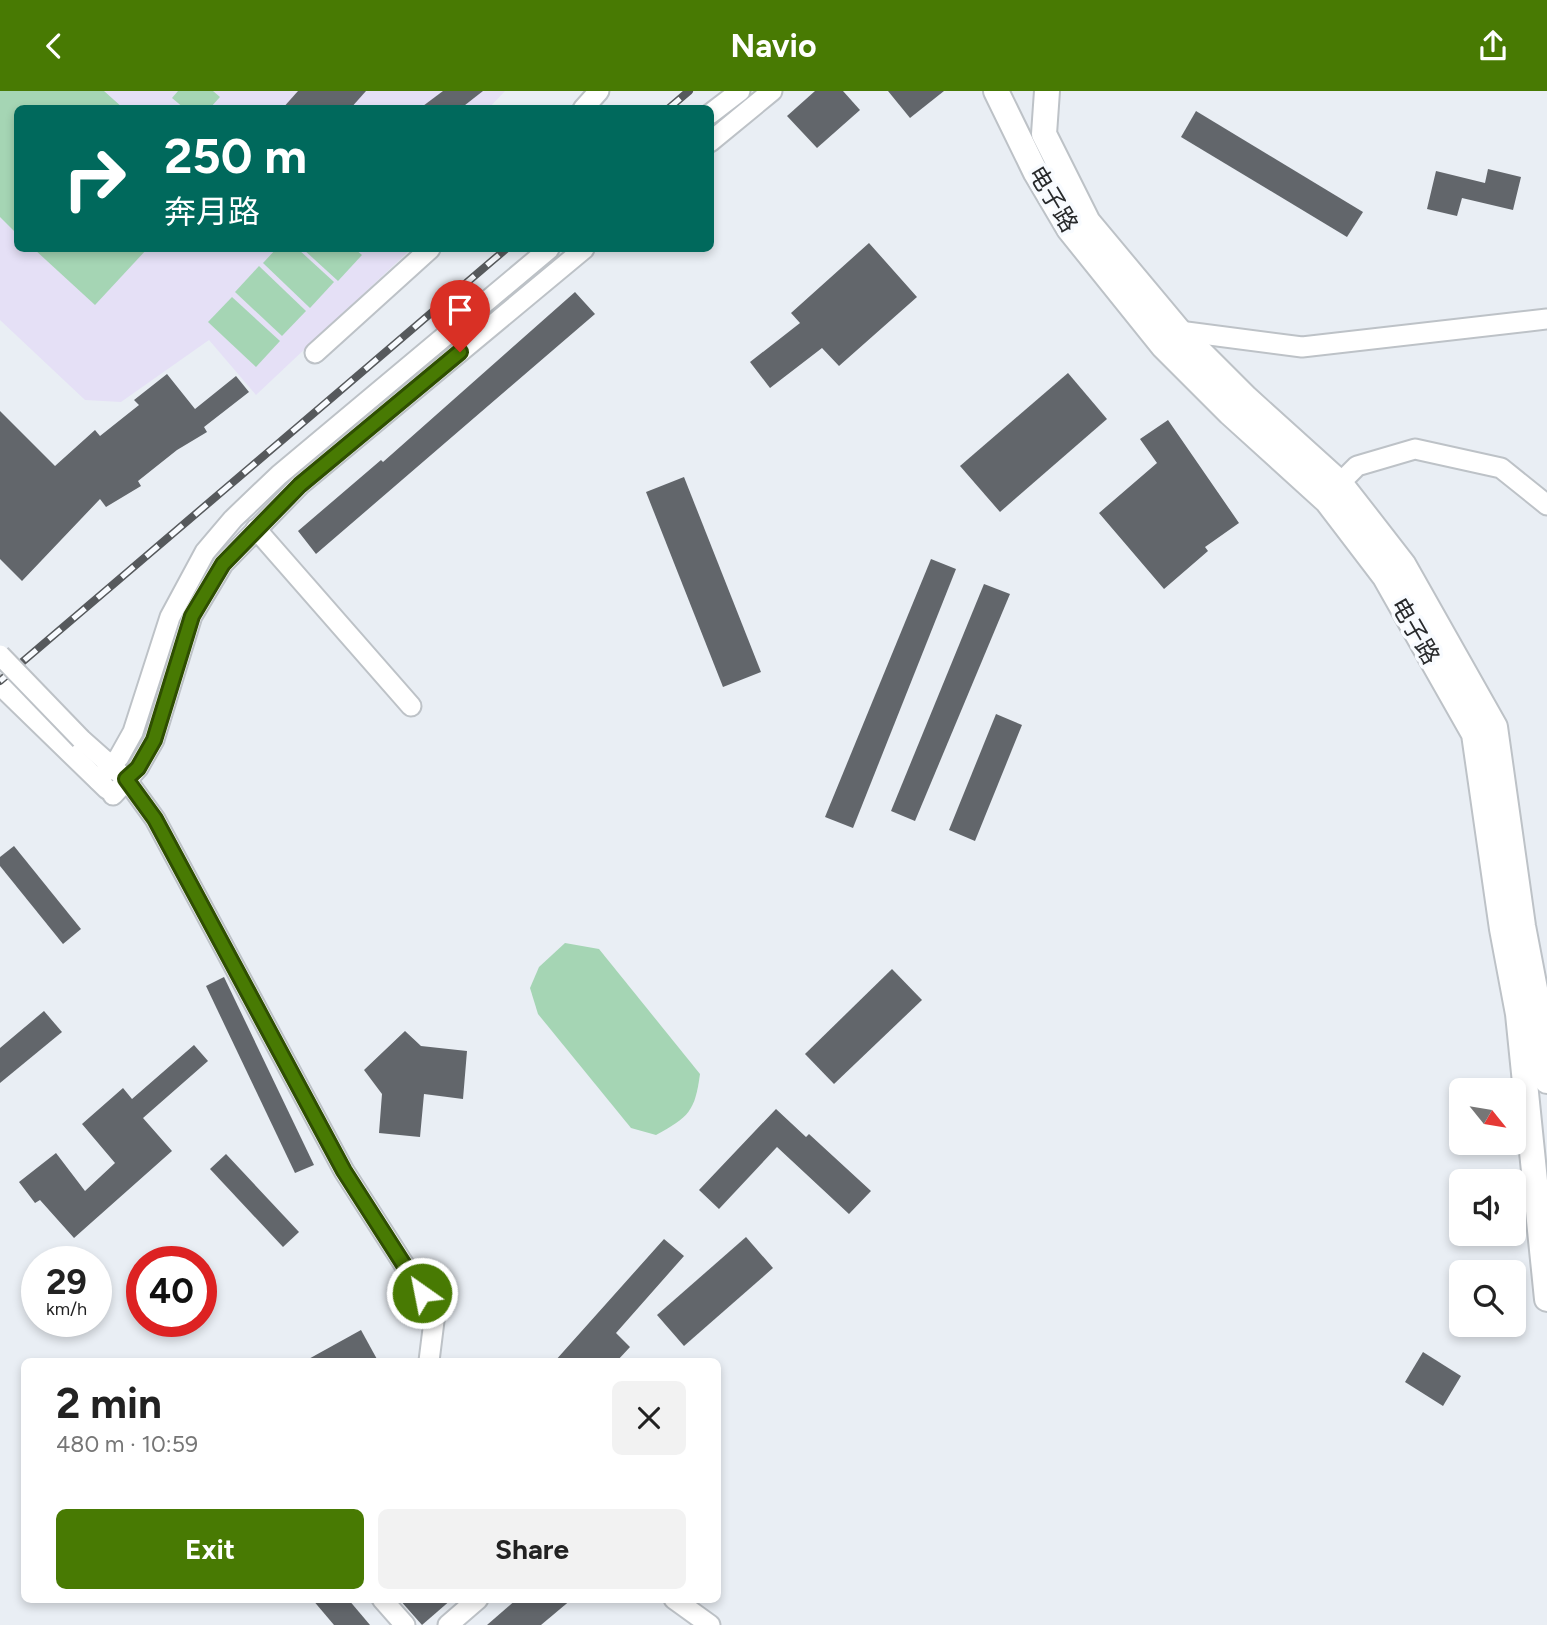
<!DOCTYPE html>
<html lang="en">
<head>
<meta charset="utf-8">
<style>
	body { margin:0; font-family:Figtree,"Noto Sans SC",sans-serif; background:#f2f2f2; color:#222; height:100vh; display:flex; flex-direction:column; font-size:26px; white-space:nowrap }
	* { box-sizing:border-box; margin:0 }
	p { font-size:23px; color:#767676 }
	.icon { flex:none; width:38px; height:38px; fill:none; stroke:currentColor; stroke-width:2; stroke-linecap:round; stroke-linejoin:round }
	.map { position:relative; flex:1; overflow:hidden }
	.panel { position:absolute; left:21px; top:1267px; width:700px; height:245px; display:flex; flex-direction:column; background:#fff; border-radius:10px; box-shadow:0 4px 10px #0003 }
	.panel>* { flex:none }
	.banner { position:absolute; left:14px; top:14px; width:700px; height:147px; border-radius:10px; box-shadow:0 4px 10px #0003; background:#00695c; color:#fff; overflow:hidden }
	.needle { width:46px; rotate:120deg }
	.tools { position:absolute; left:1449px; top:987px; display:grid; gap:14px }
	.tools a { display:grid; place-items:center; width:77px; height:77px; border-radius:10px; background:#fff; box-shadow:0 4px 10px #0003; font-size:35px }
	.speed { position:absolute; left:21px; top:1155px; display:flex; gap:14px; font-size:35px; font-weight:700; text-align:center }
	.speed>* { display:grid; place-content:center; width:91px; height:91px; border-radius:50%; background:#fff; box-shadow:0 4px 10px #0003; line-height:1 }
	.speed small { font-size:18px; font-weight:400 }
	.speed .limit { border:10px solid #d22; background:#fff; color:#111 }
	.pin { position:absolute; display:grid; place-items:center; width:60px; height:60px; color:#fff; margin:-72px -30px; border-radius:50% 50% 50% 0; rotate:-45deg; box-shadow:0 0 7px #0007 }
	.pin .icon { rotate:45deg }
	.me { position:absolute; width:77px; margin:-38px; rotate:327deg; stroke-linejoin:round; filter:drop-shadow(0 0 5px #0008) }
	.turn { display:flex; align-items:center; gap:24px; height:147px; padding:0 35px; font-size:32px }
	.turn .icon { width:91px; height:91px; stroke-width:2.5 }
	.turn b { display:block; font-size:49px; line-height:60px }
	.round { display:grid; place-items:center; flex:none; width:74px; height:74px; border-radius:10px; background:#f2f2f2 }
	.head { display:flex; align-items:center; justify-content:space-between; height:119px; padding:0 35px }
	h1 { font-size:42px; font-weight:700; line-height:52px }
	.cta { display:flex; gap:14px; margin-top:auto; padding:14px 35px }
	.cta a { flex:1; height:80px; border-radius:10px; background:#487a03; color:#fff; font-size:28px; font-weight:700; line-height:80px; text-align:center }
	.cta a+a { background:#f2f2f2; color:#222 }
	header { display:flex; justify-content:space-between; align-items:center; height:91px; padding:0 35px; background:#487a03; color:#fff; font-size:32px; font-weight:700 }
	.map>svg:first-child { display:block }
</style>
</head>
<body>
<header><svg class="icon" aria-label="back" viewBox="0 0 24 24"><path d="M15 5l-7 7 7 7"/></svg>Navio<svg class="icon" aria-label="share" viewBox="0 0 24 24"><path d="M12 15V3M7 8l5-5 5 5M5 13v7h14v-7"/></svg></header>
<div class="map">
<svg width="1547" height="1534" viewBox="0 0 1547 1534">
	<rect width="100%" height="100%" fill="#e9eef4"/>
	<!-- education -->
	<polygon fill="#e5e0f6" points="0,0 505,0 488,18 18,18 18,158 411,158 256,304 209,249 121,311 85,309 0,229"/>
	<!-- green -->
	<g fill="#a5d5b4">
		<polygon points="0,0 104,0 123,17 18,18 17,143 0,126"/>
		<polygon points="178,0 213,0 220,6 210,17 184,17 172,7"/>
		<polygon points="34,158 147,158 95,214"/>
		<polygon points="276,158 298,158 334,191 310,217 263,172"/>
		<polygon points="303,158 355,158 362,164 338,190"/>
		<polygon points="259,175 306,220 282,245 235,201"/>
		<polygon points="232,206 280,250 256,276 208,231"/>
		<path d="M565,852L599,858L700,983C695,1020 689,1026 656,1044L631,1037L538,923L530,897L539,876Z"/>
	</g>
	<!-- building -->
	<g fill="#62666b">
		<polygon points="298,0 366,0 350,18 282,18"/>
		<polygon points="443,0 483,0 460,18 419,18"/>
		<polygon points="815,0 843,0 860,19 817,57 787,25"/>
		<polygon points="888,0 944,0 910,27"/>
		<polygon points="1196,20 1363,121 1347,146 1181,46"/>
		<polygon points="1488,78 1521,86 1513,119 1462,107 1457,125 1427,118 1436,80 1485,92"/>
		<polygon points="869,152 917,206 839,275 822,257 770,297 750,271 800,232 791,222"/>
		<polygon points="575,201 595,223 316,463 298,440 381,369 383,371"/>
		<polygon points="1068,282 1107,328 1000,421 960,375"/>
		<polygon points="167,283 195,318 236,285 249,301 204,336 207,341 177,359 138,390 141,395 106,416 100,408 22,490 0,468 0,320 55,375 95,339 100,345 139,314 134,309"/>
		<polygon points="1168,329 1239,432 1205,456 1208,460 1164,498 1099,422 1157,372 1140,348"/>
		<polygon points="684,386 761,581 723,596 646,401"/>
		<polygon points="931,468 956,478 853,737 825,726"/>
		<polygon points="984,493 1010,503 915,730 891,720"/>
		<polygon points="996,623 1022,634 975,750 949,739"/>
		<polygon points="14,755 81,838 63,853 0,775 0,766"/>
		<polygon points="892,878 922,909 834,993 805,963"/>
		<polygon points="224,886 314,1074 295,1082 206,895"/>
		<polygon points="44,920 62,941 0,992 0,957"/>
		<polygon points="405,940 421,955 467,960 463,1008 424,1003 420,1046 379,1042 382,1003 364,979"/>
		<polygon points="194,954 208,970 143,1027 172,1060 74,1147 40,1109 35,1112 19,1091 56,1062 85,1100 115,1072 82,1033 123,997 132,1008"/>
		<polygon points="776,1018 806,1046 809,1043 871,1100 849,1123 777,1056 719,1118 699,1099"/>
		<polygon points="226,1063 299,1141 283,1156 210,1078"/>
		<polygon points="746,1146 773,1177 684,1255 657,1224"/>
		<polygon points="664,1148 684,1165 616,1242 630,1256 617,1270 555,1270"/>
		<polygon points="361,1239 378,1270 305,1270"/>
		<polygon points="1423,1261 1461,1285 1443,1315 1405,1291"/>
		<polygon points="312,1508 348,1508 370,1534 334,1534"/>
		<polygon points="399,1508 452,1508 422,1534"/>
		<polygon points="517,1508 572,1508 541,1534 487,1534"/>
	</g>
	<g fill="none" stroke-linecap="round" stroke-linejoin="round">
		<defs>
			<g id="minor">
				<polyline points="583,18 599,0"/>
				<polyline points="710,23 740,0"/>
				<polyline points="710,51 772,0"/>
				<polyline points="1179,240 1302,256 1547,228"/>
				<polyline points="315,262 430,158"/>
				<polyline points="1340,392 1357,375 1415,358 1501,377 1547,414"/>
				<polyline points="256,438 411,615"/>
				<polyline points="0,594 107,698"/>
				<polyline points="81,648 126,688 155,728 344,1080 435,1222 429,1270"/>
				<polyline points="98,689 119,666 133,641 170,526 205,461 233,428 279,384 549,158"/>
				<polyline points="113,704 138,677 154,649 192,525 223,473 300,394 584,158"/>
				<polyline points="382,1508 405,1534"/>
				<polyline points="674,1508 710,1534"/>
				<polyline points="448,1534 478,1508"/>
			</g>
			<g id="major">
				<polyline points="996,0 1036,82 1069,138 1163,255 1230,322 1327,410 1385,486 1474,643 1502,838 1518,923 1547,1208"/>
				<polyline points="1047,0 1044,43 1088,131 1179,240 1246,307 1340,392 1403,473 1495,636 1523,835 1539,919 1547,990"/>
			</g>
		</defs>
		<!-- minor casing -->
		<use href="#minor" stroke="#bdc2c7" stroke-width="23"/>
		<!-- major casing -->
		<use href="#major" stroke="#bdc2c7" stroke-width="28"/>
		<!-- minor -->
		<use href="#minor" stroke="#fff" stroke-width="19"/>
		<!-- major -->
		<use href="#major" stroke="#fff" stroke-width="24"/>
		<defs>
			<g id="rail">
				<polyline points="668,18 689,0"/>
				<polyline points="0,590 506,158"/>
			</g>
		</defs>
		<!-- rail casing -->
		<use href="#rail" stroke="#56595c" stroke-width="8"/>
		<!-- rail -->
		<use href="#rail" stroke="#f8fbff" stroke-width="5" stroke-dasharray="16" stroke-linecap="butt"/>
		<defs>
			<polyline id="minor-bridge" points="0,564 81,648"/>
		</defs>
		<!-- minor-bridge casing -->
		<use href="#minor-bridge" stroke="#bdc2c7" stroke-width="23" stroke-linecap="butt"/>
		<!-- minor-bridge -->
		<use href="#minor-bridge" stroke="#fff" stroke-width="19"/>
	</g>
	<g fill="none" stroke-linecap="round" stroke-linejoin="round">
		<defs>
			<polyline id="route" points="422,1202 344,1080 155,728 126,688 138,677 154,649 192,525 223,473 300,394 460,261"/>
		</defs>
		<!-- route casing -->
		<use href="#route" stroke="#2f4f02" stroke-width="18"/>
		<!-- route -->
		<use href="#route" stroke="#487a03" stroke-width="12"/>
	</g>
	<g text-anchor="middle" stroke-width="7" stroke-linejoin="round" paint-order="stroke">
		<!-- street labels -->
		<g font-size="24" fill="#292b2d" stroke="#f8fbff">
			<text transform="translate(1053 108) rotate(59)" y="8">电子路</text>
			<text transform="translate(1415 540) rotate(60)" y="8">电子路</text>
		</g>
	</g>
</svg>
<div class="tools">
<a><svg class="needle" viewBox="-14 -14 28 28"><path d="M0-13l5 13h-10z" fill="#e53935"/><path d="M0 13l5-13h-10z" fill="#767676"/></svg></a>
<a><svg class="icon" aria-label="sound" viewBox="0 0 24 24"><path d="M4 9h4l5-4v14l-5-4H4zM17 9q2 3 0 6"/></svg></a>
<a><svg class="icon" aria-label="search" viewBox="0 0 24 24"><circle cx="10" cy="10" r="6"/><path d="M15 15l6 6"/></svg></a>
</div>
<div class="speed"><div>29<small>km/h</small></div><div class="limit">40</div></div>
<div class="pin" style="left:460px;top:261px;background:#d93025"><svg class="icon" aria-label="arrive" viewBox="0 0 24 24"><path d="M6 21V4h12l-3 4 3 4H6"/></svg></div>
<svg class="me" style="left:422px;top:1202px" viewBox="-20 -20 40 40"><circle r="17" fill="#487a03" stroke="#fff" stroke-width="3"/><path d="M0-11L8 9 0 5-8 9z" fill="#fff"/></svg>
<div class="banner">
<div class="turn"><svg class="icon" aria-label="right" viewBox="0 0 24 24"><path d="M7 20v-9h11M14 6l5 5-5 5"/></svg><div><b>250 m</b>奔月路</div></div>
</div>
<section class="panel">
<div class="head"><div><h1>2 min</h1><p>480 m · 10:59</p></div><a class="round"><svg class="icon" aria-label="close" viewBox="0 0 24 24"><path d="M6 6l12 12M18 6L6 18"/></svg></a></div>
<div class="cta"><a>Exit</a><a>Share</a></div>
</section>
</div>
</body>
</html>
